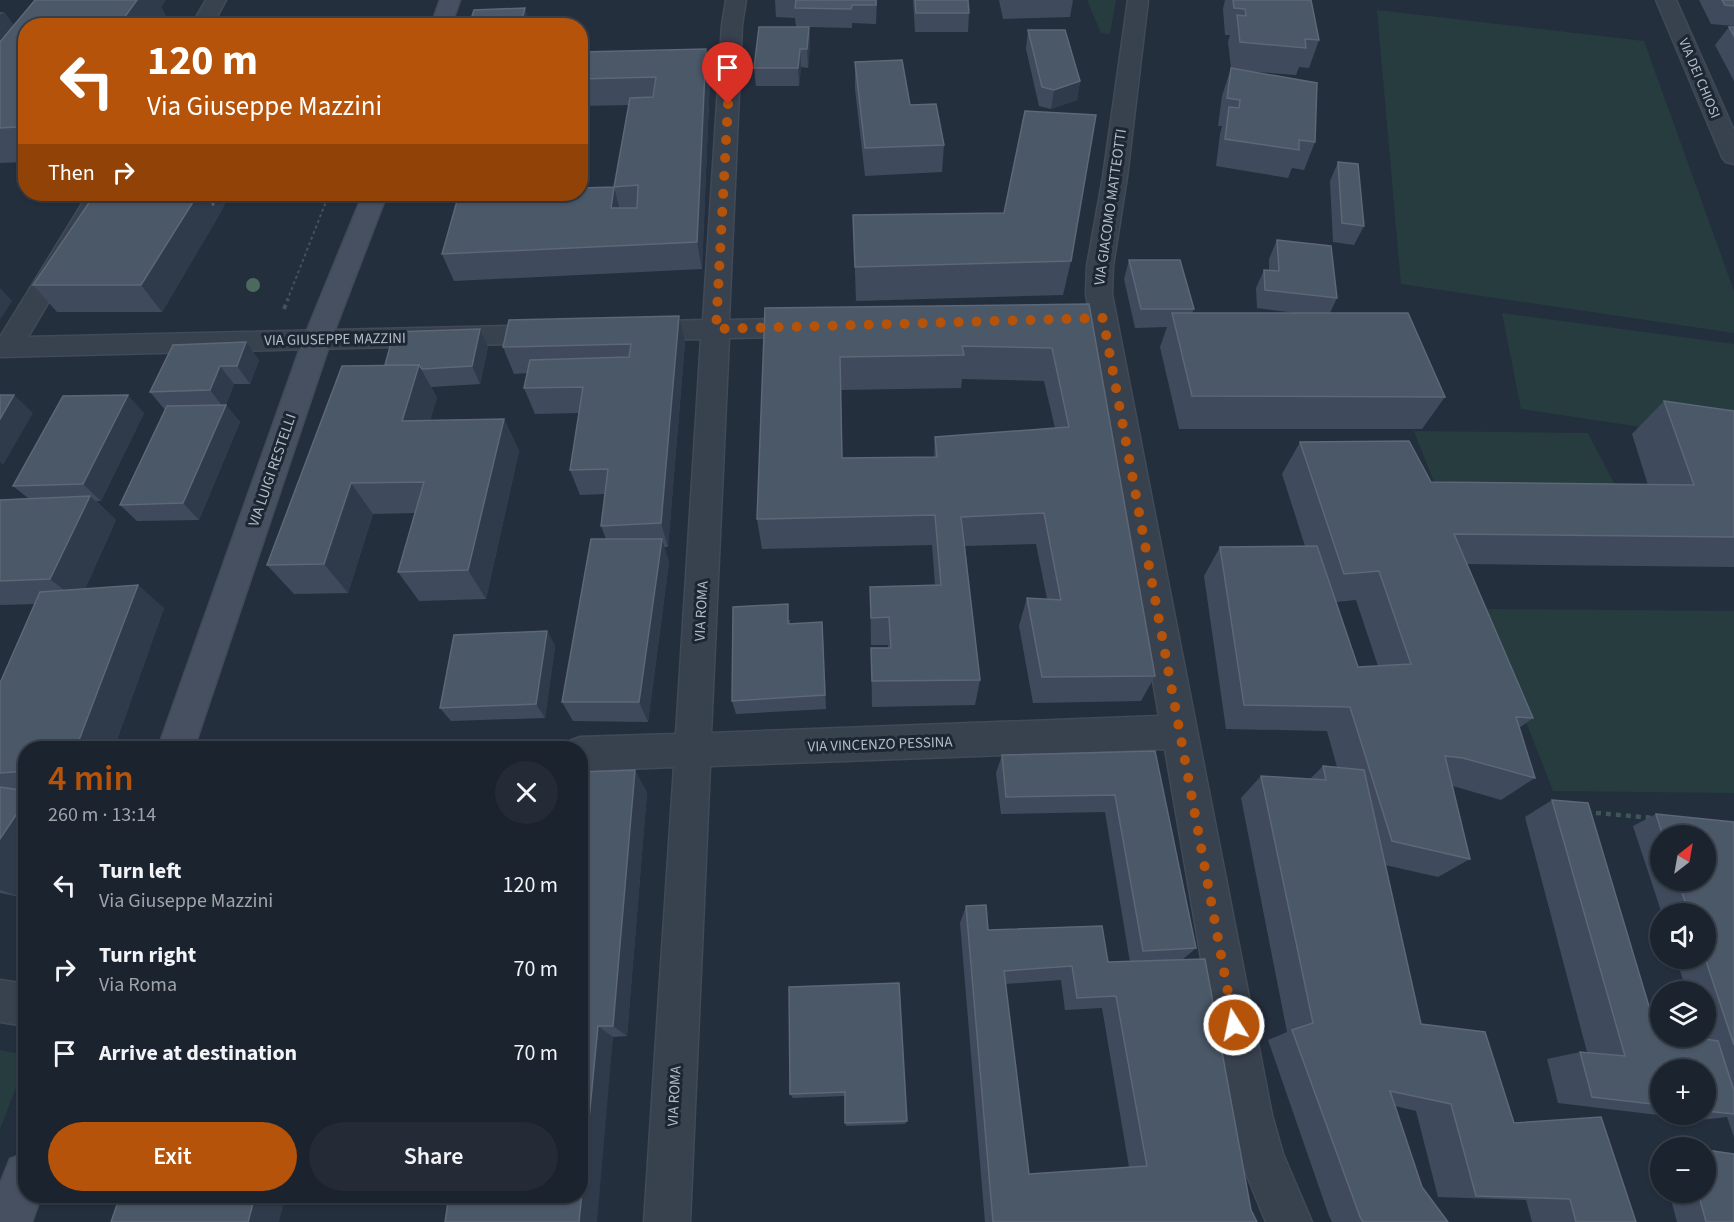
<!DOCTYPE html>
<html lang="en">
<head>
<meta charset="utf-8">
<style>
	body { margin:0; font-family:"Source Sans 3",sans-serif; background:#242b36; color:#f1f3f6; height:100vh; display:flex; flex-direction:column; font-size:22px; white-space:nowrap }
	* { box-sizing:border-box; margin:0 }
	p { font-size:20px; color:#a0a4aa }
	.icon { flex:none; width:33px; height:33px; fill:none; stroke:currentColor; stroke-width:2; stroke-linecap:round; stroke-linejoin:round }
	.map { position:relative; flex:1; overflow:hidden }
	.side { position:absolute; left:18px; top:741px; width:570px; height:462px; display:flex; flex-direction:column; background:#1b232e; border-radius:24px; box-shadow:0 2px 4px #0004,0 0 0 2px #39404a }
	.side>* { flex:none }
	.banner { position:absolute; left:18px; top:18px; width:570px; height:183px; border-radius:24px; box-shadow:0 2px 4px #0004,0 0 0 2px #39404a; background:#b45309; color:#fff; overflow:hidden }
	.needle { width:39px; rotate:31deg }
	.buttons { position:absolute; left:1650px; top:825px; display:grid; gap:12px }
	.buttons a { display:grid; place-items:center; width:66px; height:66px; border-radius:50%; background:#1b232e; box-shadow:0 2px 4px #0004,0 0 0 2px #39404a; font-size:30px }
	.pin { position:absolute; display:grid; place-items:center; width:51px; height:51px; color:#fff; margin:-62px -26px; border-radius:50% 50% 50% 0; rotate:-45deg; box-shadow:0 0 6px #0007 }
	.pin .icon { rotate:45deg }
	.me { position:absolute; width:66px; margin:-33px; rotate:350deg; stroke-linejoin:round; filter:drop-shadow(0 0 4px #0008) }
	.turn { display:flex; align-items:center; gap:21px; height:126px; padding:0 30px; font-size:27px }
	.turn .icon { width:78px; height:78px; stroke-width:2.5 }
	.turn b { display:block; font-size:42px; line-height:51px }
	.then { display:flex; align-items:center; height:57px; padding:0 30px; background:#0003; gap:12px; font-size:22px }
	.round { display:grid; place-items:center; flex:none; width:63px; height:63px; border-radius:32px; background:#242b36 }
	.headline { display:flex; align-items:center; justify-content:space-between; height:102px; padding:0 30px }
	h1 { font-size:36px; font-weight:600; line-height:45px; color:#b45309 }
	.action { display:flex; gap:12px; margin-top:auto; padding:12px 30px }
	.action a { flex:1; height:69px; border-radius:36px; background:#b45309; color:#fff; font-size:24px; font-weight:600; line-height:69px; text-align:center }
	.action a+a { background:#242b36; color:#f1f3f6 }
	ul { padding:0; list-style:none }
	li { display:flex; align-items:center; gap:18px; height:84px; padding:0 30px }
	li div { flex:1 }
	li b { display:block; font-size:22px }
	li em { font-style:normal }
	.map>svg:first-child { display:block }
</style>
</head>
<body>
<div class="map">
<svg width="1734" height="1222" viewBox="0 0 1734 1222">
	<rect width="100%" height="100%" fill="#242f3e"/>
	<!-- green -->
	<g fill="#263c3f">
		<polygon points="1087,0 1116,0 1110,34 1101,33"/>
		<polygon points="1377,10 1644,41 1734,291 1734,333 1401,284"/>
		<polygon points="1502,313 1734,344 1734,441 1521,409"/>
		<polygon points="1414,431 1588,433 1630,514 1446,513"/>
		<polygon points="1482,609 1734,611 1734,793 1553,791"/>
		<polygon points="0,1050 25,1055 26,1062 0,1129"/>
	</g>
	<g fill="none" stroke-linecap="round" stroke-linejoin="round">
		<defs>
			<g id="street">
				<polygon points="206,0 226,0 212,26 191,26"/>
				<polygon points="726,0 746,0 742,25 729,320 810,318 820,320 823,327 820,334 810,336 729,338 711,733 1159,716 1086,294 1087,266 1103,177 1128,0 1148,0 1127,177 1113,266 1112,294 1272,1115 1283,1154 1312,1222 1266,1222 1239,1156 1228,1115 1165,749 710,766 690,1222 644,1222 674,767 580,771 580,748 564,748 567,742 580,737 676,734 701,339 637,340 627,338 624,331 627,324 637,322 703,320 722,25"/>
				<polygon points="1656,0 1676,0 1734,131 1734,164 1726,162 1722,157"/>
				<polygon points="88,194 112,194 28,337 549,325 559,327 563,334 559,341 549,343 0,357 0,337"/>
				<polygon points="0,980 26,984 26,1026 0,1022"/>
			</g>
			<g id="secondary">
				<polygon points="440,0 460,0 451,26 431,26"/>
				<polygon points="363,194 387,194 331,340 194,748 158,748 303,340"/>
				<polygon points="26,1153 26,1196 41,1196 32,1222 0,1222 0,1184 10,1159"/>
			</g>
		</defs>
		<!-- street casing -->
		<use href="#street" stroke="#414a57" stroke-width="3"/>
		<!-- secondary casing -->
		<use href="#secondary" stroke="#414a57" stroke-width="3"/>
		<!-- path-far2 -->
		<polyline stroke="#3f5557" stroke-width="2" stroke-dasharray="3 3" stroke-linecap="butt" points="287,301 329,194"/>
		<!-- path-far1 -->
		<polyline stroke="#3f5557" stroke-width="4" stroke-dasharray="4.5 4.5" stroke-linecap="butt" points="284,309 288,299"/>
		<!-- path -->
		<polyline stroke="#3f5557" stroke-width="4.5" stroke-dasharray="5 5" stroke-linecap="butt" points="1586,812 1653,818"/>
		<!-- street -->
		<use href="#street" fill="#38414e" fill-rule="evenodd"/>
		<!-- secondary -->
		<use href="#secondary" fill="#465061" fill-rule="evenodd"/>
	</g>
	<!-- trees -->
	<circle fill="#4b6a5d" cx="253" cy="285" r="7"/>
	<!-- wall -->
	<g fill="#3f4b5c" fill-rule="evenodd">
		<polygon points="775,0 877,0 876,24 852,23 852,28 809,27 810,46 808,68 801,67 799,86 756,86 754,68 796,27 795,18 776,17"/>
		<polygon points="913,0 968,0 969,13 968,32 915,32"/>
		<polygon points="999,0 1073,0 1070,17 1003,19"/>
		<polygon points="1225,0 1311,0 1319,40 1309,68 1299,67 1296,75 1245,71 1315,142 1304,170 1292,168 1288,178 1216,166 1220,134 1222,126 1218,126 1222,96 1231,68 1228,42 1230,35 1225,35 1223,9"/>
		<polygon points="1699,0 1734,0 1734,26 1711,24"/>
		<polygon points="165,1 161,7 168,20 164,26 26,26 26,162 0,163 0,12 4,12 14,26"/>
		<polygon points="528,18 526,26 469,26 469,25"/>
		<polygon points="1729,27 1734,27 1734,81 1715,45"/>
		<polygon points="1028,30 1080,81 1077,100 1051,109 1039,106 1026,49"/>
		<polygon points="580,52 710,76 702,269 454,281 442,254 614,187 620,208 614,187 629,105 580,106"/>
		<polygon points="855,62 910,105 944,145 942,172 865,176 855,89"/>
		<polygon points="1338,162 1364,226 1354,245 1333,242 1330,181"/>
		<polygon points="95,194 230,194 219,215 162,312 57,312 33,285"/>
		<polygon points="853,215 1071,261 1063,295 856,301"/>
		<polygon points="1277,240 1337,298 1330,313 1445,397 1422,429 1179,429 1160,347 1167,327 1135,328 1124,279 1129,260 1194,309 1192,313 1296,313 1257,308 1256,288 1264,270 1269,270 1269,259"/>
		<path d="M1089,304L1155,676L1141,701L1033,703L1019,626L1027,598L1047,599L1036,544L965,546L980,680L975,705L872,707L871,648H888V645H871L870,587L935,585L932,545L762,549L757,519L765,308ZM962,379L1044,381L1055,428L935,437L934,457L842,458L841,390L961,388Z"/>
		<polygon points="679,316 685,342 668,547 664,547 669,562 648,722 573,721 562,702 606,539 601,526 605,494 580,495 570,470 579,413 535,414 524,388 528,373 514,374 503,347"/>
		<polygon points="480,329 488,347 480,384 431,387 437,398 430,420 504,419 519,451 486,599 419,601 398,572 415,513 373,514 348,593 294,594 267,565 385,365"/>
		<polygon points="173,345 259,360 250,384 234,384 226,405 240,422 199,520 137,521 120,505 165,410 150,392"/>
		<path d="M1664,401L1734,411V567L1467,564L1533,718L1519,728L1535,778L1501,800L1453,786L1470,859L1438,877L1385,865L1421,1024L1514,1123L1636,1222H1532L1526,1200L1438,1197L1416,1111L1395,1106L1422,1187L1448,1222H1332L1329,1216L1268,1040L1287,1032L1241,798L1261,776L1310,779L1323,766L1337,767L1327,731L1226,729L1204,576L1220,547L1305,546L1282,474L1300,442L1431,482L1648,485L1632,434ZM1356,600L1378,666L1358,667L1336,602Z"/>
		<polygon points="144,413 101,501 96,501 116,520 85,589 164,608 114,748 26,748 26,791 21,897 0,893 0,683 35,604 0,605 0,500 28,498 13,486"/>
		<polygon points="790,619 790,624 823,637 826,709 736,714 732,701"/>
		<polygon points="547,631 555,646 545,718 451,721 440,708"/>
		<path d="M1155,751L1196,948L1182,960L1251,1210L1257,1222H985L960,923L966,906L988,930L1108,962H1130L1105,812L1001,814L996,773L1002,755ZM1061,980L1065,1010L1102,1008L1129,1167L1029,1174L1005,984Z"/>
		<polygon points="580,772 647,792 627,1036 613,1037 580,1196"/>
		<path d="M1552,800L1657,1033L1702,1039L1701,1036H1706V992H1687L1676,958H1706V914H1662L1633,826L1656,814L1734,822V1137L1727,1117L1700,1120L1558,1103L1547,1059L1580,1052H1587L1525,817ZM1660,836H1706V880H1660ZM1660,1070H1706V1114H1660Z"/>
		<polygon points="789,987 907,1121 905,1124 846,1126 845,1096 793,1098 790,1094"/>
		<polygon points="1658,1149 1660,1149 1660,1159"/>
		<polygon points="1669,1192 1706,1192 1734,1222 1677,1222"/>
	</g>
	<!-- shaded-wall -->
	<g fill="#2f3b4b">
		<polygon points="137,0 165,0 165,1 161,7 168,20 164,26 128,26 124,18"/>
		<polygon points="525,8 528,18 526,26 522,26 521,23"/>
		<polygon points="4,12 23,39 0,59 0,15"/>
		<polygon points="82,19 87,26 77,26"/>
		<polygon points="809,27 810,46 808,68 807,49"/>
		<polygon points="706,49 710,76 702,269 697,242"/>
		<polygon points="800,49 801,67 799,86 798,68"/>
		<polygon points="1080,81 1077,100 1051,109 1054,90"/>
		<polygon points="26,115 26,140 16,127"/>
		<polygon points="614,187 621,214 611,208"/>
		<polygon points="198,194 230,194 219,215 162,312 141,285"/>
		<polygon points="0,288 12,301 0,320"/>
		<polygon points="679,316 685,342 668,547 661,523"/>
		<polygon points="480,329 488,347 480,384 472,366"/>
		<polygon points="246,342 259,360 250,384 237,366"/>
		<polygon points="419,365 437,398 421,453 402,421"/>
		<polygon points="220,366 234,384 226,405 240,422 199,520 183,503 224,408 210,390"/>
		<polygon points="14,395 33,413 3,465 0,462 0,419"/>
		<polygon points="128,395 144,413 101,501 83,484"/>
		<polygon points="504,419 519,451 486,599 468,570"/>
		<polygon points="351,483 373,514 348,593 324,564"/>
		<polygon points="90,496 116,520 79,602 50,579"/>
		<polygon points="662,539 669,562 648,722 639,702"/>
		<polygon points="138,585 164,608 114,748 76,748"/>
		<polygon points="547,631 555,646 545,718 536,704"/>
		<polygon points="635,770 647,792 627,1036 613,1026"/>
		<polygon points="26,800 26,890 21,897 0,890 0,839"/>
		<polygon points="598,1026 613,1037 597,1222 579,1222"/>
		<polygon points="255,1196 286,1196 279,1222 248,1222"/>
	</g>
	<!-- building -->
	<g fill="#4b5868" stroke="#5c6777" stroke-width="1.5" fill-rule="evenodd">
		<polygon points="35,0 137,0 124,18 82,19 77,26 26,26 26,115 16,127 0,128 0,42"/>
		<polygon points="796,0 876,0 876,5 852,5 851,9 795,8"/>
		<polygon points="915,0 968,0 969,13 916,13"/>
		<polygon points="1233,0 1311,0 1319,40 1305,39 1306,48 1240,42 1237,15 1246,16 1245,9 1234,8"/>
		<polygon points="1722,0 1734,0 1734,6 1725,5"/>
		<polygon points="525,8 521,23 469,25 474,10"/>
		<polygon points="759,27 809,27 807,49 800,49 798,68 754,68"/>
		<polygon points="1729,27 1734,27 1734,36"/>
		<polygon points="1028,30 1065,30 1080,81 1054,90 1042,87"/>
		<polygon points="706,49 697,242 442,254 459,194 580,194 580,188 614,187 611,208 637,208 638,185 614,187 630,98 653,97 656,77 580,79 580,52"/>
		<polygon points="902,60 910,105 936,104 944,145 865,148 855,62"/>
		<polygon points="1231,68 1317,83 1315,142 1299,140 1299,150 1225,139 1229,107 1239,108 1240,100 1227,98"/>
		<polygon points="1025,111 1096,115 1071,261 855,267 853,215 1004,213"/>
		<polygon points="1338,162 1358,164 1364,226 1342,223"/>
		<polygon points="95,194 198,194 141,285 33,285"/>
		<polygon points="206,194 219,194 213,205"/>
		<polygon points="1277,240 1331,246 1337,298 1265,290 1264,270 1279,271"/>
		<polygon points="1129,260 1180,260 1194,309 1141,309"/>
		<path d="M1089,304L1155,676L1042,677L1027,598L1061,600L1044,513L961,517L980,680L872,681L871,648H891L889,617L871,618L870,587L941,585L935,515L757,519L765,308ZM962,346L1052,348L1069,427L935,437L937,457L842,458L840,357L964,355Z"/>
		<polygon points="1172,313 1408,313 1445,397 1192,396"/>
		<polygon points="679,316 661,523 601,526 608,469 570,470 583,387 524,388 530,360 629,357 631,344 503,347 509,320"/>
		<polygon points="480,329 472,366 422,369 419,365 385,365 394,332"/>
		<polygon points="246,342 237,366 220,366 210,390 150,392 173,345"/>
		<polygon points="419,365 402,421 504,419 468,570 398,572 424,482 351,483 324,564 267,565 342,366"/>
		<polygon points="0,395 14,395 0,419"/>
		<polygon points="128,395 83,484 13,486 63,396"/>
		<polygon points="1664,401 1734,411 1734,537 1454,534 1533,718 1516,717 1535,778 1463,758 1445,756 1470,859 1392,841 1350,707 1244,705 1220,547 1317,546 1358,667 1411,664 1379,571 1344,574 1300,442 1409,441 1431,482 1694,485"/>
		<polygon points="226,405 183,503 120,505 167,406"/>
		<polygon points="90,496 50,579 0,581 0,500"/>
		<polygon points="591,539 662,539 639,702 562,702"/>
		<polygon points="138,585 76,748 26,748 26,771 0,773 0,683 40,592"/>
		<polygon points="788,604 788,624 822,622 825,695 732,701 733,607"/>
		<polygon points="547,631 536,704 440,708 454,635"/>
		<polygon points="1155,751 1196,948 1143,951 1115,795 1006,797 1002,755"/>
		<polygon points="1323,766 1364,770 1421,1024 1485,1032 1514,1123 1601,1117 1636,1222 1576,1222 1570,1199 1476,1196 1451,1104 1390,1091 1422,1187 1448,1222 1363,1222 1360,1217 1292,1030 1313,1023 1261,776 1326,780"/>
		<polygon points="635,770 613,1026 598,1026 579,1222 445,1222 449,1196 580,1196 580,772"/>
		<polygon points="0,787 26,791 26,800 0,839"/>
		<polygon points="1552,800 1588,803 1657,1033 1660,1034 1660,1036 1683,1036 1718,1041 1734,1091 1734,1114 1706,1111 1706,1070 1660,1070 1660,1105 1592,1097 1580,1052 1625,1056"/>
		<polygon points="1656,814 1734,822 1734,1045 1705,958 1706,958 1706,914 1689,914 1678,880 1706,880 1706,836 1663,836"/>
		<path d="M986,905L988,930L1102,926L1108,962L1205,959L1251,1210L1257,1222H993L966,906ZM1072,966L1077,998L1116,996L1147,1166L1029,1174L1004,971Z"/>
		<polygon points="899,983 907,1121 845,1123 845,1092 790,1094 789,987"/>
		<polygon points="1706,1150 1734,1154 1734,1222 1706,1222 1698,1192 1706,1192"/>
		<polygon points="120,1196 255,1196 248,1222 111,1222"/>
	</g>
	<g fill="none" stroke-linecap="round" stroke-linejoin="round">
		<!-- route -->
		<polyline stroke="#b45309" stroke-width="10" stroke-dasharray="0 18" points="728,104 716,329 1103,318 1234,1025"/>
	</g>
	<g text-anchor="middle" stroke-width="6" stroke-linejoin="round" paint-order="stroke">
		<!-- far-street labels -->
		<g font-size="14" fill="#b4bcc9" stroke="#1d2633">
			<text transform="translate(1700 78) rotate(67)" y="5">VIA DEI CHIOSI</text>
		</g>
		<!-- street labels -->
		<g font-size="15" fill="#b4bcc9" stroke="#1d2633">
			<text transform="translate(1110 207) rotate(-82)" y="5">VIA GIACOMO MATTEOTTI</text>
			<text transform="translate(335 339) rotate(-1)" y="5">VIA GIUSEPPE MAZZINI</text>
			<text transform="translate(272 470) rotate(-71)" y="5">VIA LUIGI RESTELLI</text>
			<text transform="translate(701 611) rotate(-87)" y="5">VIA ROMA</text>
			<text transform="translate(880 744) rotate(-2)" y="5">VIA VINCENZO PESSINA</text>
			<text transform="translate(674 1096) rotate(-87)" y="5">VIA ROMA</text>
		</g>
	</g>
</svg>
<div class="buttons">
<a><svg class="needle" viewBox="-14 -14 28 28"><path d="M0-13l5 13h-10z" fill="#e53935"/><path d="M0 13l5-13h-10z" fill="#a0a4aa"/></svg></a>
<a><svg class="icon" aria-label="sound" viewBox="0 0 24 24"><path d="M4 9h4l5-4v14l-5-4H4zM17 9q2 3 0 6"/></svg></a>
<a><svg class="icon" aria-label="layers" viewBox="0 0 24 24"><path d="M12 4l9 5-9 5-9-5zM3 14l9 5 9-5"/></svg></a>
<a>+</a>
<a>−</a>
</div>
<div class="pin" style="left:728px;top:104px;background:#d93025"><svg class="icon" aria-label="arrive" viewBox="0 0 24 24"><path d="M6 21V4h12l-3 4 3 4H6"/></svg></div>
<svg class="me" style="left:1234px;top:1025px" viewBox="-20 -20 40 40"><circle r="17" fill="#b45309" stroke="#fff" stroke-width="3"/><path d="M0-11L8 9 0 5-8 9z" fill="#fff"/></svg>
<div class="banner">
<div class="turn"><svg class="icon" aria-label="left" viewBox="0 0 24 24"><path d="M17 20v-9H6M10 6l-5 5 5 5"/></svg><div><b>120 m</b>Via Giuseppe Mazzini</div></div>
<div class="then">Then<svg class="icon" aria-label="right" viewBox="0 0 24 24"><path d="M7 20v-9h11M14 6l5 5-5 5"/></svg></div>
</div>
<section class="side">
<div class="headline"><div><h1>4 min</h1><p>260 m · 13:14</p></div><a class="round"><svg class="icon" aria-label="close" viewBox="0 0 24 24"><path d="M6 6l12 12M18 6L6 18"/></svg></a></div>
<ul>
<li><svg class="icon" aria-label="left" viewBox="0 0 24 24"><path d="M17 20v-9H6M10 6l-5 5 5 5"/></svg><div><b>Turn left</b><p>Via Giuseppe Mazzini</p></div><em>120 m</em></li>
<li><svg class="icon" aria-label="right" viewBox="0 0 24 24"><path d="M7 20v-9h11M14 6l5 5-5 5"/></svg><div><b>Turn right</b><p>Via Roma</p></div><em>70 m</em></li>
<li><svg class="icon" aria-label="arrive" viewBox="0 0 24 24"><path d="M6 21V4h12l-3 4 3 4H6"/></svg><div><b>Arrive at destination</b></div><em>70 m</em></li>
</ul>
<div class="action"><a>Exit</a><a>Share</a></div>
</section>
</div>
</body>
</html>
